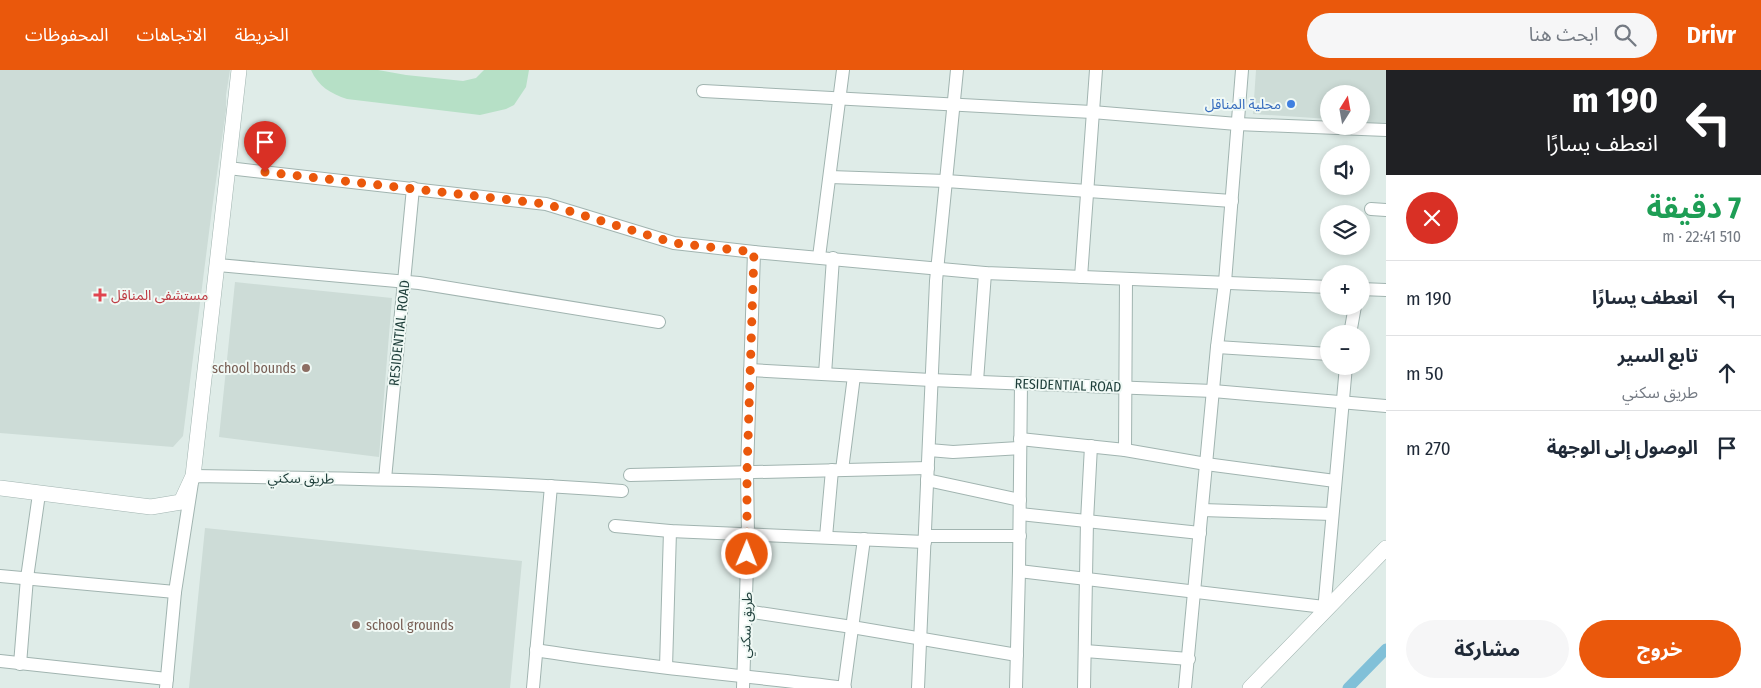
<!DOCTYPE html>
<html lang="ar">
<head>
<meta charset="utf-8">
<style>
	body { margin:0; font-family:"Fira Sans Condensed","Noto Sans Arabic",sans-serif; background:#f6f6f7; color:#1f2937; direction:rtl; height:100vh; display:flex; flex-direction:column; font-size:19px; white-space:nowrap }
	* { box-sizing:border-box; margin:0 }
	p { font-size:16px; color:#747a83 }
	.icon { flex:none; width:28px; height:28px; fill:none; stroke:currentColor; stroke-width:2; stroke-linecap:round; stroke-linejoin:round }
	.map { position:relative; flex:1; overflow:hidden; direction:ltr }
	.side { display:flex; flex-direction:column; background:#fff; width:375px }
	.side>* { flex:none }
	.top-card { background:#202124; color:#fff; overflow:hidden }
	.needle { width:32px; rotate:11deg }
	.fabs { position:absolute; left:1320px; top:15px; display:grid; gap:10px }
	.fabs a { display:grid; place-items:center; width:50px; height:50px; border-radius:50%; background:#fff; box-shadow:0 2px 8px #0003; font-size:25px }
	.pin { position:absolute; display:grid; place-items:center; width:42px; height:42px; color:#fff; margin:-51px -21px; border-radius:50% 50% 50% 0; rotate:-45deg; box-shadow:0 0 5px #0007 }
	.pin .icon { rotate:45deg }
	.me { position:absolute; width:55px; margin:-28px; rotate:1deg; stroke-linejoin:round; filter:drop-shadow(0 0 4px #0008) }
	.turn { display:flex; align-items:center; gap:18px; height:105px; padding:0 20px; font-size:22px }
	.turn .icon { width:65px; height:65px; stroke-width:2.5 }
	.turn b { display:block; font-size:35px; line-height:42px }
	.round { display:grid; place-items:center; flex:none; width:52px; height:52px; border-radius:26px; background:#f6f6f7 }
	.summary { display:flex; align-items:center; justify-content:space-between; height:85px; padding:0 20px }
	h1 { font-size:30px; font-weight:700; line-height:38px; color:#1e9e55 }
	.cta { display:flex; gap:10px; margin-top:auto; padding:10px 20px }
	.cta a { flex:1; height:58px; border-radius:30px; background:#ea580c; color:#fff; font-size:20px; font-weight:700; line-height:58px; text-align:center }
	.cta a+a { background:#f6f6f7; color:#1f2937 }
	ul { padding:0; list-style:none }
	li { display:flex; align-items:center; gap:15px; height:75px; padding:0 20px; border-top:1px solid #e0e1e3 }
	li div { flex:1 }
	li b { display:block; font-size:19px }
	li em { font-style:normal }
	header { display:flex; align-items:center; gap:30px; box-sizing:border-box; height:70px; padding:0 25px; background:#ea580c; color:#fff }
	header strong { font-size:24px }
	nav { display:flex; gap:28px; margin-inline-start:auto; font-size:18px }
	.search { width:350px; height:45px; background:#f6f6f7; display:flex; align-items:center; gap:12px; box-sizing:border-box; padding:0 18px; border-radius:28px; color:#747a83; font-size:19px }
	main { display:flex; flex:1; min-height:0 }
	.map>svg:first-child { display:block }
</style>
</head>
<body>
<header>
<strong>Drivr</strong>
<div class="search"><svg class="icon" aria-label="search" viewBox="0 0 24 24"><circle cx="10" cy="10" r="6"/><path d="M15 15l6 6"/></svg>ابحث هنا</div>
<nav><a>الخريطة</a><a>الاتجاهات</a><a>المحفوظات</a></nav>
</header>
<main>
<section class="side">
<div class="top-card">
<div class="turn"><svg class="icon" aria-label="left" viewBox="0 0 24 24"><path d="M17 20v-9H6M10 6l-5 5 5 5"/></svg><div><b>190 m</b>انعطف يسارًا</div></div>
</div>
<div class="summary"><div><h1>7 دقيقة</h1><p>510 m · 22:41</p></div><a class="round" style="background:#d93025;color:#fff"><svg class="icon" aria-label="close" viewBox="0 0 24 24"><path d="M6 6l12 12M18 6L6 18"/></svg></a></div>
<ul>
<li><svg class="icon" aria-label="left" viewBox="0 0 24 24"><path d="M17 20v-9H6M10 6l-5 5 5 5"/></svg><div><b>انعطف يسارًا</b></div><em>190 m</em></li>
<li><svg class="icon" aria-label="ahead" viewBox="0 0 24 24"><path d="M12 20V5M6 11l6-6 6 6"/></svg><div><b>تابع السير</b><p>طريق سكني</p></div><em>50 m</em></li>
<li><svg class="icon" aria-label="arrive" viewBox="0 0 24 24"><path d="M6 21V4h12l-3 4 3 4H6"/></svg><div><b>الوصول إلى الوجهة</b></div><em>270 m</em></li>
</ul>
<div class="cta"><a>خروج</a><a>مشاركة</a></div>
</section>
<div class="map">
<svg width="1386" height="618" viewBox="0 0 1386 618">
	<rect width="100%" height="100%" fill="#dfece8"/>
	<!-- built -->
	<g fill="#cddcd7">
		<polygon points="0,0 230,0 226,25 226,40 212,139 183,366 173,377 0,363"/>
		<polygon points="1256,0 1386,0 1386,54 1361,52 1361,24 1329,24 1329,49 1253,44"/>
		<polygon points="235,212 392,228 379,387 219,367"/>
		<polygon points="205,458 522,491 510,618 189,618"/>
	</g>
	<!-- green -->
	<path fill="#b6e0c6" d="M311,0H378L406,5L463,11L476,8L484,0H529L526,17L514,35L506,39L480,45L347,29C331,24 318,16 311,0Z"/>
	<g fill="none" stroke-linecap="round" stroke-linejoin="round">
		<!-- canal -->
		<polyline stroke="#81c0d8" stroke-width="11" points="1348,618 1386,579"/>
		<defs>
			<g id="minor">
				<polyline points="703,21 1092,42 1237,54 1386,60"/>
				<polyline points="228,98 546,134 674,173 754,182 985,203 1329,217"/>
				<polyline points="830,107 946,111 1232,131"/>
				<polyline points="1371,139 1386,140"/>
				<polyline points="819,187 843,0"/>
				<polyline points="218,195 419,213 659,252"/>
				<polyline points="1081,207 1096,0"/>
				<polyline points="1361,219 1386,220"/>
				<polyline points="1350,264 1355,236"/>
				<polyline points="1217,277 1329,284"/>
				<polyline points="750,300 931,310 1213,321 1386,336"/>
				<polyline points="825,304 833,188"/>
				<polyline points="977,311 985,203"/>
				<polyline points="1020,369 1125,380 1206,394 1335,411"/>
				<polyline points="929,380 953,382 1020,378"/>
				<polyline points="1125,380 1126,209"/>
				<polyline points="842,400 854,306"/>
				<polyline points="630,405 928,398"/>
				<polyline points="385,409 413,118"/>
				<polyline points="927,410 1020,430"/>
				<polyline points="1202,440 1332,444"/>
				<polyline points="1020,444 1200,463"/>
				<polyline points="615,456 670,461 925,472"/>
				<polyline points="925,466 1020,466"/>
				<polyline points="826,467 832,400"/>
				<polyline points="1019,501 1324,537"/>
				<polyline points="0,506 175,522"/>
				<polyline points="746,541 852,557 1017,585"/>
				<polyline points="1324,541 1346,296"/>
				<path d="M536,580C639,597 742,605 845,618"/>
				<polyline points="1085,581 1189,589"/>
				<polyline points="0,591 167,609"/>
				<polyline points="20,594 27,508 39,424"/>
				<polyline points="666,597 670,461"/>
				<path d="M166,618L175,522L193,406C336,408 479,410 622,421"/>
				<polyline points="533,618 551,416"/>
				<polyline points="743,618 748,464 747,402 754,182"/>
				<polyline points="844,618 864,469"/>
				<polyline points="918,618 936,211 957,0"/>
				<polyline points="1016,618 1019,501 1021,313"/>
				<polyline points="1084,618 1087,451 1091,376"/>
				<polyline points="1185,618 1217,277 1225,212 1242,0"/>
			</g>
			<g id="tertiary">
				<polyline points="0,418 151,437 181,432 193,406 239,0"/>
				<polyline points="1250,618 1386,478"/>
			</g>
		</defs>
		<!-- minor casing -->
		<use href="#minor" stroke="#a1b4b0" stroke-width="14"/>
		<!-- tertiary casing -->
		<use href="#tertiary" stroke="#a1b4b0" stroke-width="16"/>
		<!-- minor -->
		<use href="#minor" stroke="#fff" stroke-width="12"/>
		<!-- tertiary -->
		<use href="#tertiary" stroke="#fff" stroke-width="15"/>
	</g>
	<g fill="none" stroke-linecap="round" stroke-linejoin="round">
		<!-- route -->
		<polyline stroke="#ea580c" stroke-width="9" stroke-dasharray="0 16.2" points="265,102 546,134 674,173 754,182 747,402 747,484"/>
	</g>
	<!-- markers -->
	<circle fill="#3f7fe0" stroke="#f0f9f5" stroke-width="2" cx="1291" cy="34" r="5"/>
	<path fill="#e0444e" stroke="#f0f9f5" stroke-width="2" d="M97.5 217.5h5v5h5v5h-5v5h-5v-5h-5v-5h5z"/>
	<g fill="#8d6e63" stroke="#f0f9f5" stroke-width="2">
		<circle cx="306" cy="298" r="5"/>
		<circle cx="356" cy="555" r="5"/>
	</g>
	<g text-anchor="middle" stroke-width="4" stroke-linejoin="round" paint-order="stroke">
		<!-- shop labels -->
		<g font-size="14" fill="#366cbe" stroke="#f0f9f5" text-anchor="end">
			<text x="1281" y="39">محلية المناقل</text>
		</g>
		<!-- health labels -->
		<g font-size="14" fill="#be3a42" stroke="#f0f9f5" text-anchor="start">
			<text x="111" y="230">مستشفى المناقل</text>
		</g>
		<!-- street labels -->
		<g font-size="14" fill="#1e3e3a" stroke="#f0f9f5">
			<text transform="translate(399 263) rotate(-84)" y="5">RESIDENTIAL ROAD</text>
			<text transform="translate(1068 315) rotate(2)" y="5">RESIDENTIAL ROAD</text>
			<text transform="translate(301 408) rotate(1)" y="5">طريق سكني</text>
			<text transform="translate(746 555) rotate(-88)" y="5">طريق سكني</text>
		</g>
		<!-- education labels -->
		<g font-size="14" fill="#785e54" stroke="#f0f9f5" text-anchor="end">
			<text x="296" y="303">school bounds</text>
			<text x="366" y="560" text-anchor="start">school grounds</text>
		</g>
	</g>
</svg>
<div class="fabs">
<a><svg class="needle" viewBox="-14 -14 28 28"><path d="M0-13l5 13h-10z" fill="#e53935"/><path d="M0 13l5-13h-10z" fill="#747a83"/></svg></a>
<a><svg class="icon" aria-label="sound" viewBox="0 0 24 24"><path d="M4 9h4l5-4v14l-5-4H4zM17 9q2 3 0 6"/></svg></a>
<a><svg class="icon" aria-label="layers" viewBox="0 0 24 24"><path d="M12 4l9 5-9 5-9-5zM3 14l9 5 9-5"/></svg></a>
<a>+</a>
<a>−</a>
</div>
<div class="pin" style="left:265px;top:102px;background:#d93025"><svg class="icon" aria-label="arrive" viewBox="0 0 24 24"><path d="M6 21V4h12l-3 4 3 4H6"/></svg></div>
<svg class="me" style="left:747px;top:484px" viewBox="-20 -20 40 40"><circle r="17" fill="#ea580c" stroke="#fff" stroke-width="3"/><path d="M0-11L8 9 0 5-8 9z" fill="#fff"/></svg>
</div>
</main>
</body>
</html>
